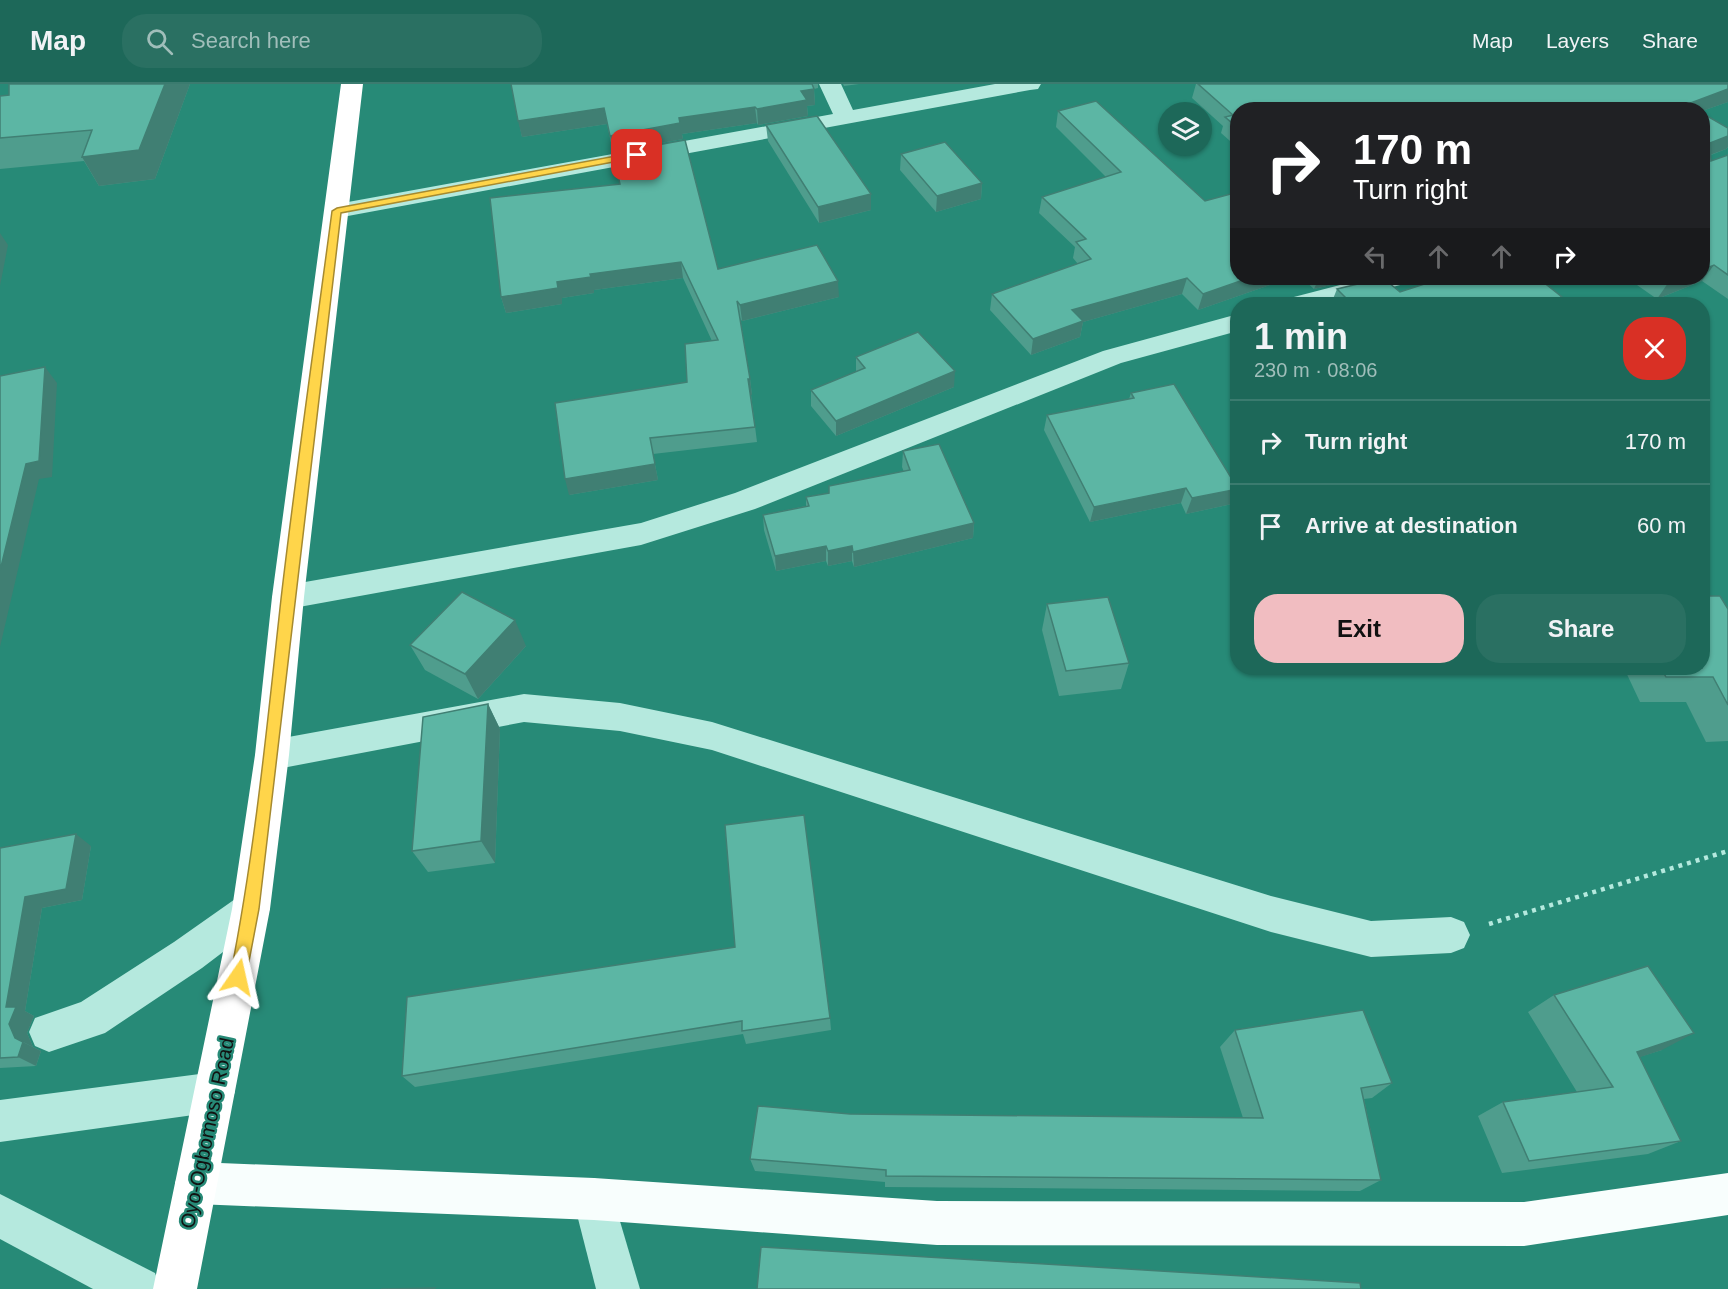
<!DOCTYPE html>
<html lang="en">
<head>
<meta charset="utf-8">
<style>
	body { margin:0; font-family:Helvetica,sans-serif; background:#2a7062; color:#f1f3f6; height:100vh; display:flex; flex-direction:column; font-size:22px; white-space:nowrap }
	* { box-sizing:border-box; margin:0 }
	p { font-size:20px; color:#a0beba }
	.icon { flex:none; width:33px; height:33px; fill:none; stroke:currentColor; stroke-width:2; stroke-linecap:round; stroke-linejoin:round }
	.map { position:relative; flex:1; overflow:hidden }
	.panel { position:absolute; left:1230px; top:213px; width:480px; height:378px; display:flex; flex-direction:column; background:#1d6859; border-radius:24px; box-shadow:0 2px 4px #0004 }
	.panel>* { flex:none }
	.guide { position:absolute; left:1230px; top:18px; width:480px; height:183px; border-radius:24px; box-shadow:0 2px 4px #0004; background:#202124; color:#fff; overflow:hidden }
	.buttons { position:absolute; left:1158px; top:18px; display:grid; gap:12px }
	.buttons a { display:grid; place-items:center; width:54px; height:54px; border-radius:50%; background:#1d6859; box-shadow:0 2px 4px #0004; font-size:30px }
	.pin { position:absolute; display:grid; place-items:center; width:51px; height:51px; color:#fff; margin:-26px; border-radius:12px; box-shadow:0 3px 9px #0006 }
	.me { position:absolute; width:66px; margin:-33px; rotate:11deg; stroke-linejoin:round; filter:drop-shadow(0 0 4px #0008) }
	.turn { display:flex; align-items:center; gap:21px; height:126px; padding:0 24px; font-size:27px }
	.turn .icon { width:78px; height:78px; stroke-width:2.5 }
	.turn b { display:block; font-size:42px; line-height:51px }
	.lanes { display:flex; align-items:center; height:57px; padding:0 24px; background:#0003; justify-content:center; gap:30px; direction:ltr }
	.lanes .off { opacity:.35 }
	.round { display:grid; place-items:center; flex:none; width:63px; height:63px; border-radius:24px; background:#2a7062 }
	.headline { display:flex; align-items:center; justify-content:space-between; height:102px; padding:0 24px }
	h1 { font-size:36px; font-weight:600; line-height:45px }
	.primary-button { display:flex; gap:12px; margin-top:auto; padding:12px 24px }
	.primary-button a { flex:1; height:69px; border-radius:24px; background:#f1bdc1; color:#111; font-size:24px; font-weight:600; line-height:69px; text-align:center }
	.primary-button a+a { background:#2a7062; color:#f1f3f6 }
	ul { padding:0; list-style:none }
	li { display:flex; align-items:center; gap:18px; height:84px; padding:0 24px; border-top:2px solid #3b7b6f }
	li div { flex:1 }
	li b { display:block; font-size:22px }
	li em { font-style:normal }
	header { display:flex; align-items:center; gap:36px; box-sizing:border-box; height:84px; padding:0 30px; background:#1d6859; border-bottom:2px solid #3b7b6f }
	header strong { font-size:28px }
	nav { display:flex; gap:33px; margin-inline-start:auto; font-size:21px }
	.search { width:420px; height:54px; background:#2a7062; display:flex; align-items:center; gap:15px; box-sizing:border-box; padding:0 21px; border-radius:24px; color:#a0beba; font-size:22px }
	.map>svg:first-child { display:block }
</style>
</head>
<body>
<header>
<strong>Map</strong>
<div class="search"><svg class="icon" aria-label="search" viewBox="0 0 24 24"><circle cx="10" cy="10" r="6"/><path d="M15 15l6 6"/></svg>Search here</div>
<nav><a>Map</a><a>Layers</a><a>Share</a></nav>
</header>
<div class="map">
<svg width="1728" height="1205" viewBox="0 0 1728 1205">
	<rect width="100%" height="100%" fill="#278a77"/>
	<g fill="none" stroke-linecap="round" stroke-linejoin="round">
		<!-- path -->
		<polyline stroke="#b5e9de" stroke-width="4.5" stroke-dasharray="4 5" stroke-linecap="butt" points="1489,840 1728,767"/>
		<!-- minor -->
		<g fill="#b5e9de" fill-rule="evenodd">
			<polygon points="819,0 841,0 853,26 995,0 1041,0 1038,5 1030,6 337,134 329,132 325,127 329,122 337,120 833,30"/>
			<polygon points="1367,194 1408,194 1404,200 1327,220 1286,220 1290,214"/>
			<polygon points="1238,230 1238,247 1121,279 755,425 641,461 288,525 277,522 272,513 277,504 288,501 641,439 735,409 1103,267"/>
			<polygon points="524,610 620,619 712,638 1271,812 1371,837 1451,833 1464,838 1470,851 1464,864 1451,869 1371,873 1271,848 712,666 620,647 524,638 272,686 260,681 255,671 260,661 272,656"/>
			<polygon points="251,807 264,813 270,825 264,837 202,884 105,949 49,968 35,962 29,948 35,934 81,918 174,858 238,813"/>
			<polygon points="215,988 229,994 235,1008 229,1022 215,1028 0,1058 0,1016"/>
			<polygon points="594,1094 609,1100 640,1205 596,1205 573,1115 579,1100"/>
			<polygon points="0,1110 155,1189 161,1205 93,1205 0,1155"/>
		</g>
		<!-- major -->
		<polygon fill="#f8fefd" fill-rule="evenodd" points="196,1078 594,1094 937,1117 1524,1118 1728,1089 1728,1131 1524,1162 937,1161 594,1136 196,1120 181,1114 175,1099 181,1084"/>
		<!-- highway -->
		<polygon fill="#fff" fill-rule="evenodd" points="341,0 363,0 304,513 289,671 270,825 197,1205 153,1205 232,825 255,671 272,513"/>
	</g>
	<!-- wall -->
	<g fill="#4f9d8d">
		<polygon points="190,0 155,95 99,102 84,77 0,85 0,12"/>
		<polygon points="511,0 818,0 818,4 814,5 815,21 807,22 808,32 758,41 757,39 682,50 683,55 613,68 607,40 522,53"/>
		<polygon points="843,0 859,0 844,2"/>
		<polygon points="1196,0 1728,0 1728,18 1702,27 1702,26 1238,26 1238,64 1221,49 1223,42 1192,14"/>
		<polygon points="1058,27 1238,194 1290,194 1198,226 1182,210 1083,238 1080,253 1031,271 990,226 992,210 1078,180 1073,174 1075,163 1039,129 1042,113 1106,93 1056,43"/>
		<polygon points="1702,29 1728,44 1728,63 1726,65 1711,71 1711,77 1728,71 1728,215 1702,197 1657,215 1627,194 1702,194"/>
		<polygon points="766,41 871,110 871,126 819,139 768,57"/>
		<polygon points="901,70 982,99 981,115 936,128 900,86"/>
		<polygon points="620,100 718,185 839,213 742,237 740,234 750,295 752,311 751,311 757,358 653,370 658,396 569,411 687,298 712,257 683,194 594,206 594,209 562,214 562,220 506,229 501,213"/>
		<polygon points="1302,194 1360,194 1314,205"/>
		<polygon points="1337,205 1400,208 1562,213 1557,220 1331,220"/>
		<polygon points="856,273 954,303 836,352 811,322 811,306 856,288"/>
		<polygon points="1131,309 1232,420 1186,430 1181,419 1090,438 1044,346 1047,331 1129,315"/>
		<polygon points="903,367 974,439 973,454 854,483 852,477 828,482 826,477 776,487 764,446 763,431 806,422 806,413 829,409 904,388 902,383"/>
		<polygon points="1047,520 1129,579 1121,605 1059,612 1042,546"/>
		<polygon points="1728,525 1728,657 1706,658 1686,618 1640,618 1624,584 1702,584"/>
		<polygon points="410,561 526,562 478,615 425,586"/>
		<polygon points="488,620 500,645 495,779 428,788 412,767"/>
		<polygon points="91,762 82,816 42,824 25,927 34,932 27,949 33,963 41,967 36,982 0,984 0,764"/>
		<polygon points="735,863 830,934 831,946 746,960 743,950 415,1003 402,992"/>
		<polygon points="1554,911 1662,966 1639,973 1681,1057 1648,1070 1502,1089 1478,1032 1503,1018 1577,1008 1528,928"/>
		<polygon points="1235,946 1392,999 1372,1014 1364,1015 1381,1096 1360,1107 885,1103 885,1098 755,1087 750,1075 850,1030 1243,1034 1220,963"/>
	</g>
	<!-- shaded-wall -->
	<g fill="#407f73">
		<polygon points="165,0 190,0 155,95 99,102 82,73"/>
		<polygon points="814,5 815,21 807,22 808,32 758,41 757,25 801,7"/>
		<polygon points="1728,5 1728,18 1702,27 1702,26 1684,26 1688,20"/>
		<polygon points="755,23 757,39 682,50 683,55 613,68 610,52 679,34"/>
		<polygon points="604,24 607,40 522,53 518,37"/>
		<polygon points="1728,52 1728,63 1726,65 1702,74 1710,59"/>
		<polygon points="982,99 981,115 936,128 937,112"/>
		<polygon points="871,110 871,126 819,139 818,123"/>
		<polygon points="0,149 8,161 0,202"/>
		<polygon points="681,178 683,194 594,206 594,209 562,214 562,220 506,229 501,213 557,198 590,190"/>
		<polygon points="1714,181 1702,197 1657,215 1668,199 1682,194 1702,194 1702,186"/>
		<polygon points="1187,194 1182,210 1083,238 1080,253 1031,271 1033,255 1072,226"/>
		<polygon points="1249,194 1290,194 1198,226 1203,210"/>
		<polygon points="1319,194 1360,194 1314,205"/>
		<polygon points="838,197 839,213 742,237 740,221"/>
		<polygon points="1562,213 1557,220 1539,220"/>
		<polygon points="45,283 57,299 52,393 39,395 0,563 0,487"/>
		<polygon points="955,287 954,303 836,352 836,337"/>
		<polygon points="748,295 750,295 752,311 750,311"/>
		<polygon points="650,354 658,396 569,411 565,395"/>
		<polygon points="1186,404 1181,419 1090,438 1094,423"/>
		<polygon points="1238,405 1232,420 1186,430 1192,414"/>
		<polygon points="974,439 973,454 854,483 853,468"/>
		<polygon points="826,462 826,477 776,487 775,472"/>
		<polygon points="852,462 852,477 828,482 828,467"/>
		<polygon points="515,536 526,562 478,615 465,590"/>
		<polygon points="488,620 500,645 495,779 481,757"/>
		<polygon points="76,750 91,762 82,816 42,824 25,927 34,932 27,949 33,963 15,954 9,940 6,923 25,813"/>
		<polygon points="1694,949 1662,966 1607,984 1637,968"/>
		<polygon points="23,958 41,967 36,982 18,973"/>
	</g>
	<!-- building -->
	<g fill="#5cb6a4" stroke="#407f73" stroke-width="1.5">
		<polygon points="9,0 165,0 139,66 82,73 92,46 0,54 0,12 9,11"/>
		<polygon points="511,0 812,0 814,5 801,7 807,16 757,25 755,23 679,34 680,39 610,52 604,24 518,37"/>
		<polygon points="1198,0 1728,0 1728,5 1688,20 1697,26 1238,26 1238,44 1225,33 1233,31"/>
		<polygon points="1096,17 1205,117 1238,108 1238,194 1249,194 1203,210 1187,194 1072,226 1083,237 1033,255 992,210 1091,175 1076,158 1086,155 1042,113 1121,88 1058,27"/>
		<polygon points="1702,29 1728,44 1728,52 1710,59 1711,77 1728,71 1728,191 1714,181 1702,186"/>
		<polygon points="817,32 871,110 818,123 766,41"/>
		<polygon points="685,56 718,185 817,161 838,197 740,221 737,217 750,295 748,295 755,343 650,354 655,380 565,395 555,319 687,298 685,260 718,256 681,178 590,190 591,193 557,198 558,204 501,213 490,114 620,100 613,69"/>
		<polygon points="945,58 982,99 937,112 901,70"/>
		<polygon points="1383,194 1400,208 1443,194 1538,194 1562,213 1539,220 1352,220 1337,205"/>
		<polygon points="1660,194 1682,194 1668,199"/>
		<polygon points="918,248 955,287 836,337 811,306 865,284 856,273"/>
		<polygon points="45,283 39,377 26,380 0,487 0,292"/>
		<polygon points="1174,300 1238,405 1192,414 1186,404 1094,423 1047,331 1134,314 1131,309"/>
		<polygon points="939,360 974,439 853,468 852,462 828,467 826,462 775,472 763,431 809,422 806,413 829,409 829,402 910,386 903,367"/>
		<polygon points="462,508 515,536 465,590 410,561"/>
		<polygon points="1702,512 1720,512 1728,525 1728,621 1713,593 1666,593 1661,584 1702,584"/>
		<polygon points="1108,513 1129,579 1066,587 1047,520"/>
		<polygon points="488,620 481,757 412,767 423,633"/>
		<polygon points="804,731 830,934 742,947 742,937 402,992 407,913 735,863 725,741"/>
		<polygon points="76,750 66,805 25,813 6,923 16,923 9,940 15,954 23,958 18,973 0,974 0,764"/>
		<polygon points="1648,882 1694,949 1637,968 1681,1057 1529,1077 1503,1018 1613,1003 1554,911"/>
		<polygon points="1363,926 1392,999 1361,1004 1381,1096 886,1092 886,1086 750,1075 758,1022 850,1030 1263,1034 1235,946"/>
		<polygon points="761,1163 1360,1199 1361,1205 757,1205"/>
		<polygon points="435,1204 434,1205 381,1205"/>
	</g>
	<!-- route -->
	<path fill="#ffd54a" stroke="#a68a30" stroke-width="1.5" d="M637,68L642,71L640,73L341,129L259,825L246,893L244,899L238,901L232,899L230,893C255,768 267,642 281,515C296,386 315,256 332,127L337,124Z"/>
	<g text-anchor="middle" stroke-width="5" stroke-linejoin="round" paint-order="stroke">
		<!-- street labels -->
		<g font-size="20" fill="#111" stroke="#278a77">
			<text transform="translate(207 1049) rotate(-78)" y="7">Oyo-Ogbomoso Road</text>
		</g>
	</g>
</svg>
<div class="buttons">
<a><svg class="icon" aria-label="layers" viewBox="0 0 24 24"><path d="M12 4l9 5-9 5-9-5zM3 14l9 5 9-5"/></svg></a>
</div>
<div class="pin" style="left:637px;top:71px;background:#d93025"><svg class="icon" aria-label="arrive" viewBox="0 0 24 24"><path d="M6 21V4h12l-3 4 3 4H6"/></svg></div>
<svg class="me" style="left:238px;top:893px" viewBox="-20 -20 40 40"><path d="M0-17L14 15 0 8-14 15z" fill="#ffd54a" stroke="#fff" stroke-width="4"/></svg>
<div class="guide">
<div class="turn"><svg class="icon" aria-label="right" viewBox="0 0 24 24"><path d="M7 20v-9h11M14 6l5 5-5 5"/></svg><div><b>170 m</b>Turn right</div></div>
<div class="lanes"><svg class="icon off" aria-label="left" viewBox="0 0 24 24"><path d="M17 20v-9H6M10 6l-5 5 5 5"/></svg><svg class="icon off" aria-label="ahead" viewBox="0 0 24 24"><path d="M12 20V5M6 11l6-6 6 6"/></svg><svg class="icon off" aria-label="ahead" viewBox="0 0 24 24"><path d="M12 20V5M6 11l6-6 6 6"/></svg><svg class="icon" aria-label="right" viewBox="0 0 24 24"><path d="M7 20v-9h11M14 6l5 5-5 5"/></svg></div>
</div>
<section class="panel">
<div class="headline"><div><h1>1 min</h1><p>230 m · 08:06</p></div><a class="round" style="background:#d93025;color:#fff"><svg class="icon" aria-label="close" viewBox="0 0 24 24"><path d="M6 6l12 12M18 6L6 18"/></svg></a></div>
<ul>
<li><svg class="icon" aria-label="right" viewBox="0 0 24 24"><path d="M7 20v-9h11M14 6l5 5-5 5"/></svg><div><b>Turn right</b></div><em>170 m</em></li>
<li><svg class="icon" aria-label="arrive" viewBox="0 0 24 24"><path d="M6 21V4h12l-3 4 3 4H6"/></svg><div><b>Arrive at destination</b></div><em>60 m</em></li>
</ul>
<div class="primary-button"><a>Exit</a><a>Share</a></div>
</section>
</div>
</body>
</html>
